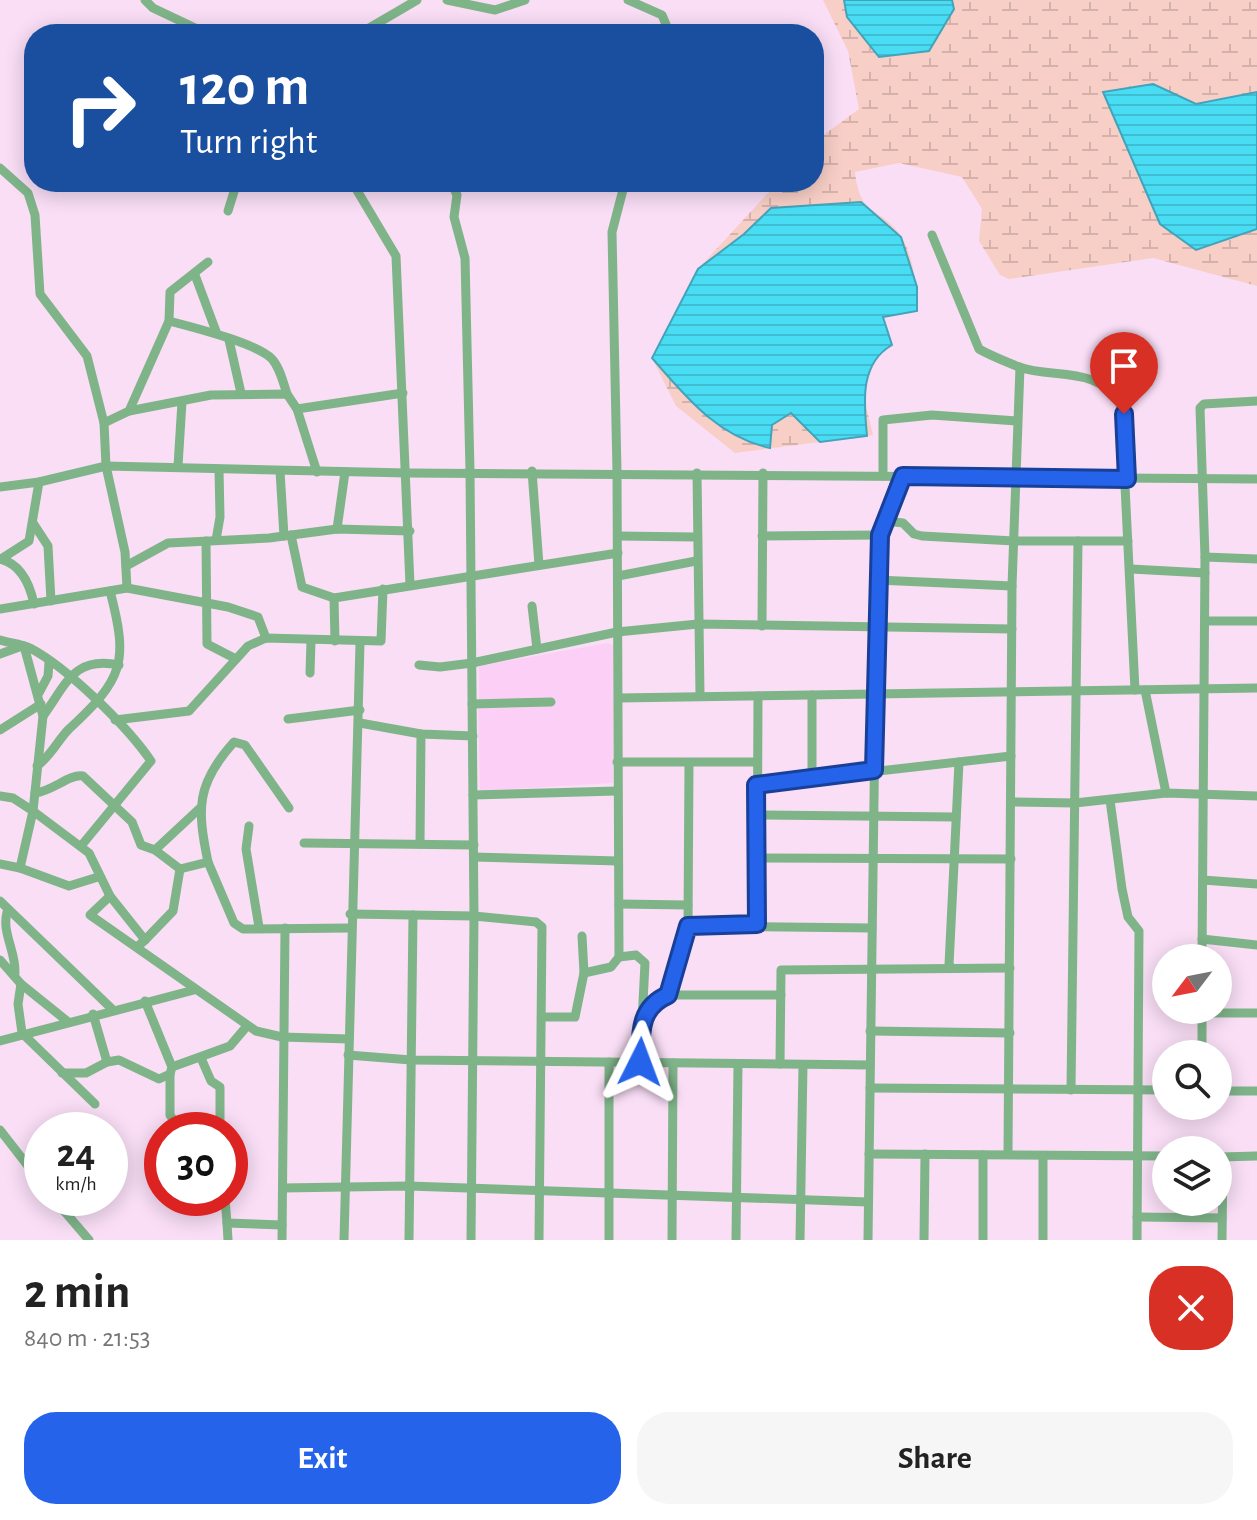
<!DOCTYPE html>
<html lang="en">
<head>
<meta charset="utf-8">
<style>
	body { margin:0; font-family:"Alegreya Sans",sans-serif; background:#f6f6f6; color:#222; height:100vh; display:flex; flex-direction:column; font-size:30px; white-space:nowrap }
	* { box-sizing:border-box; margin:0 }
	p { font-size:26px; color:#767676 }
	.icon { flex:none; width:44px; height:44px; fill:none; stroke:currentColor; stroke-width:2; stroke-linecap:round; stroke-linejoin:round }
	.map { position:relative; height:1240px; overflow:hidden }
	.drawer { display:flex; flex-direction:column; background:#fff; flex:1 }
	.drawer>* { flex:none }
	.guide { position:absolute; left:24px; top:24px; width:800px; height:168px; border-radius:32px; box-shadow:0 4px 20px #0003; background:#1a4fa0; color:#fff; overflow:hidden }
	.needle { width:52px; rotate:238deg }
	.buttons { position:absolute; left:1152px; top:944px; display:grid; gap:16px }
	.buttons a { display:grid; place-items:center; width:80px; height:80px; border-radius:50%; background:#fff; box-shadow:0 4px 20px #0003; font-size:40px }
	.speed { position:absolute; left:24px; top:1112px; display:flex; gap:16px; font-size:40px; font-weight:700; text-align:center }
	.speed>* { display:grid; place-content:center; width:104px; height:104px; border-radius:50%; background:#fff; box-shadow:0 4px 20px #0003; line-height:1 }
	.speed small { font-size:20px; font-weight:400 }
	.speed .limit { border:12px solid #d22; background:#fff; color:#111 }
	.pin { position:absolute; display:grid; place-items:center; width:68px; height:68px; color:#fff; margin:-82px -34px; border-radius:50% 50% 50% 0; rotate:-45deg; box-shadow:0 0 8px #0007 }
	.pin .icon { rotate:45deg }
	.me { position:absolute; width:88px; margin:-44px; rotate:3deg; stroke-linejoin:round; filter:drop-shadow(0 0 6px #0008) }
	.turn { display:flex; align-items:center; gap:28px; height:168px; padding:0 24px; font-size:36px }
	.turn .icon { width:104px; height:104px; stroke-width:2.5 }
	.turn b { display:block; font-size:56px; line-height:68px }
	.round { display:grid; place-items:center; flex:none; width:84px; height:84px; border-radius:32px; background:#f6f6f6 }
	.overview { display:flex; align-items:center; justify-content:space-between; height:136px; padding:0 24px }
	h1 { font-size:48px; font-weight:600; line-height:60px }
	.primary-button { display:flex; gap:16px; margin-top:auto; padding:16px 24px }
	.primary-button a { flex:1; height:92px; border-radius:32px; background:#2563eb; color:#fff; font-size:32px; font-weight:600; line-height:92px; text-align:center }
	.primary-button a+a { background:#f6f6f6; color:#222 }
	.map>svg:first-child { display:block }
</style>
</head>
<body>
<div class="map">
<svg width="1257" height="1240" viewBox="0 0 1257 1240">
	<defs>
		<pattern id="wetland-marsh" width="20" height="14" patternUnits="userSpaceOnUse" patternTransform="scale(2)"><rect width="20" height="14" fill="#f8cfc7"/><path d="M1 5h8M5 5V1M11 12h8M15 12V8" fill="none" stroke="#d5b1ac"/></pattern>
		<pattern id="water-rules" width="6" height="5" patternUnits="userSpaceOnUse" patternTransform="scale(2)"><rect width="6" height="5" fill="#49ddf4"/><path d="M0 2.5h6" fill="none" stroke="#40bdd2"/></pattern>
	</defs>
	<rect width="100%" height="100%" fill="#f9def6"/>
	<!-- built -->
	<polygon fill="#fcd0f6" points="608,643 613,646 613,783 480,791 478,706 553,706 479,702 479,666"/>
	<!-- wetland -->
	<path fill="url(#wetland-marsh)" d="M823,0H1257V286L1153,258L1009,279L1000,275L979,241L982,209L962,177L899,163L855,172C860,219 881,206 901,236C914,256 917,289 917,311L883,317L892,345L878,353L863,394L873,435L735,453L676,406L652,358L698,269L778,182H814V142L859,109L848,51Z"/>
	<!-- water -->
	<g fill="url(#water-rules)" stroke="#43a3ba" stroke-width="2">
		<polygon points="844,0 952,0 954,9 929,51 879,57 847,17"/>
		<polygon points="1153,84 1196,104 1257,92 1257,229 1196,250 1160,224 1103,92"/>
		<path d="M861,202L901,237L917,287V311L883,317L892,345C859,364 864,403 867,436L820,442L791,413L772,425L770,448C717,436 687,398 652,358L698,269L744,234L771,208Z"/>
	</g>
	<g fill="none" stroke-linecap="round" stroke-linejoin="round">
		<!-- minor -->
		<g stroke="#7fb489" stroke-width="9">
			<polyline points="145,0 153,8 208,34"/>
			<polyline points="447,0 495,10 525,0"/>
			<polyline points="628,0 662,15 670,34"/>
			<polyline points="359,34 417,0"/>
			<polyline points="0,168 28,193 35,215 40,294 87,356 104,423"/>
			<polyline points="352,182 396,256 410,585"/>
			<polyline points="451,182 457,195 454,217 465,258 470,471 474,916 471,1240"/>
			<polyline points="228,211 237,182"/>
			<path d="M932,235L979,349C991,356 1007,362 1019,367C1053,379 1097,365 1121,404L1135,690"/>
			<polyline points="195,275 217,334"/>
			<path d="M169,321C192,327 257,343 272,359C280,368 283,382 287,394"/>
			<polyline points="229,340 241,393"/>
			<polyline points="297,409 403,393"/>
			<polyline points="129,411 211,395 287,394 297,409 317,472"/>
			<polyline points="178,466 182,402"/>
			<polyline points="280,471 284,536"/>
			<polyline points="532,471 539,565"/>
			<polyline points="697,473 700,695"/>
			<polyline points="883,476 883,420 932,415 1017,421"/>
			<polyline points="0,487 39,482 106,466 407,473 1257,479"/>
			<polyline points="886,521 903,523 914,534 922,536 1014,541 1128,541"/>
			<polyline points="33,523 48,546 51,601"/>
			<polyline points="337,529 345,472"/>
			<polyline points="291,535 302,587 334,598 618,553"/>
			<polyline points="618,536 696,537"/>
			<polyline points="762,536 880,535"/>
			<polyline points="216,540 220,517 219,469"/>
			<polyline points="206,541 207,644 236,659"/>
			<polyline points="1205,557 1257,559"/>
			<path d="M0,559C21,564 30,585 34,604"/>
			<polyline points="1,559 29,541 39,482"/>
			<polyline points="126,566 168,543 269,538 337,529 410,531"/>
			<polyline points="1131,569 1205,573"/>
			<polyline points="618,576 696,561"/>
			<polyline points="877,580 1012,586"/>
			<polyline points="127,588 125,552 106,466 104,423 129,411 169,321 170,292 208,262"/>
			<polyline points="334,598 335,641"/>
			<polyline points="532,606 537,649"/>
			<polyline points="0,609 127,588 228,607 258,617 266,638"/>
			<polyline points="1205,621 1257,621"/>
			<polyline points="762,626 763,473"/>
			<path d="M0,640C10,643 21,644 30,648C68,668 127,726 151,761L81,846"/>
			<polyline points="0,654 22,646"/>
			<polyline points="419,665 440,667 472,663 617,632 698,624 1012,629"/>
			<polyline points="310,673 311,641"/>
			<polyline points="1145,690 1166,793"/>
			<polyline points="39,693 48,676 49,663"/>
			<polyline points="812,695 812,776"/>
			<polyline points="619,698 1257,688"/>
			<polyline points="472,704 551,702"/>
			<path d="M43,716C67,683 74,656 119,665"/>
			<polyline points="288,719 360,710"/>
			<polyline points="115,720 189,711 248,646 266,638 381,641 383,589"/>
			<polyline points="360,723 421,734 473,736"/>
			<polyline points="0,730 41,704"/>
			<polyline points="617,762 756,762"/>
			<path d="M37,766C52,755 57,741 69,729C123,679 129,663 110,591"/>
			<polyline points="756,785 1011,756"/>
			<path d="M35,793C54,791 68,774 83,776L132,822L141,845L155,850L180,869"/>
			<polyline points="473,795 617,791"/>
			<polyline points="0,796 13,798 33,811 89,853 110,896 145,940 137,947"/>
			<polyline points="1110,800 1122,889 1128,917 1139,931 1137,1240"/>
			<polyline points="1011,802 1075,803 1166,793 1257,796"/>
			<polyline points="757,815 956,817"/>
			<polyline points="249,826 246,849 259,927"/>
			<polyline points="304,843 474,845"/>
			<polyline points="420,844 421,734"/>
			<polyline points="155,850 199,809"/>
			<polyline points="474,857 618,861"/>
			<polyline points="757,858 1011,859"/>
			<path d="M208,862C197,809 196,784 234,742L245,745L289,808"/>
			<polyline points="0,864 20,868 33,811 43,716 24,646"/>
			<polyline points="20,868 69,886 98,877"/>
			<polyline points="180,869 208,862 234,923 243,929 350,928"/>
			<polyline points="1203,880 1257,884"/>
			<polyline points="110,896 90,915 256,1031 282,1037 349,1039"/>
			<polyline points="0,901 112,1009"/>
			<polyline points="619,904 688,905"/>
			<path d="M8,909C0,931 16,950 15,973"/>
			<polyline points="350,914 474,916 536,922 542,927 539,1240"/>
			<polyline points="757,924 758,696"/>
			<polyline points="688,926 872,928"/>
			<polyline points="582,936 584,973"/>
			<polyline points="1202,939 1257,945"/>
			<polyline points="145,940 173,911 180,869"/>
			<polyline points="619,957 636,955 645,963 640,1062"/>
			<polyline points="1202,958 1205,557 1200,408 1204,404 1257,401"/>
			<polyline points="0,960 21,984 67,1021"/>
			<polyline points="952,968 949,965 959,762"/>
			<polyline points="21,984 18,1004 22,1033 95,1104"/>
			<polyline points="668,995 688,926 689,763"/>
			<polyline points="145,1001 172,1067"/>
			<polyline points="1202,1013 1257,1013"/>
			<polyline points="542,1017 575,1017 584,973 611,967 619,957 617,472 612,232 625,182"/>
			<polyline points="642,1017 655,1003 668,995 781,995"/>
			<polyline points="870,1031 1010,1033"/>
			<polyline points="0,1041 194,990"/>
			<polyline points="1202,1054 1202,1010"/>
			<polyline points="348,1055 411,1060 870,1065"/>
			<polyline points="201,1058 211,1081 220,1087 220,1130"/>
			<polyline points="107,1062 119,1060 159,1079 170,1074 172,1067 230,1046 247,1026"/>
			<polyline points="780,1064 781,970 1010,968"/>
			<polyline points="62,1073 86,1073 107,1062 93,1014"/>
			<polyline points="170,1074 170,1115 180,1130"/>
			<polyline points="870,1088 1166,1090"/>
			<polyline points="1071,1090 1078,541"/>
			<polyline points="1218,1091 1257,1091"/>
			<polyline points="0,1130 42,1184"/>
			<polyline points="869,1154 1166,1156"/>
			<polyline points="1008,1154 1012,586 1020,367"/>
			<polyline points="1220,1157 1257,1156"/>
			<polyline points="283,1188 409,1186 868,1202"/>
			<polyline points="53,1198 89,1240"/>
			<polyline points="225,1198 227,1223 282,1225"/>
			<polyline points="1137,1217 1222,1218"/>
			<polyline points="227,1223 228,1240"/>
			<polyline points="282,1240 285,928"/>
			<polyline points="344,1240 360,643"/>
			<polyline points="409,1240 413,915"/>
			<polyline points="609,1240 609,1062"/>
			<polyline points="672,1240 673,1063"/>
			<polyline points="736,1240 738,1064"/>
			<polyline points="800,1240 803,1065"/>
			<polyline points="868,1240 877,580 880,535 903,476"/>
			<polyline points="924,1240 925,1154"/>
			<polyline points="983,1240 983,1155"/>
			<polyline points="1043,1240 1043,1156"/>
			<polyline points="1222,1240 1223,1157"/>
		</g>
	</g>
	<g fill="none" stroke-linecap="round" stroke-linejoin="round">
		<defs>
			<path id="route" d="M640,1062C641,1034 638,1008 668,995L688,926L757,924L756,785L874,770L880,535L903,476L1127,479L1124,414"/>
		</defs>
		<!-- route casing -->
		<use href="#route" stroke="#184099" stroke-width="20"/>
		<!-- route -->
		<use href="#route" stroke="#2563eb" stroke-width="14"/>
	</g>
</svg>
<div class="buttons">
<a><svg class="needle" viewBox="-14 -14 28 28"><path d="M0-13l5 13h-10z" fill="#e53935"/><path d="M0 13l5-13h-10z" fill="#767676"/></svg></a>
<a><svg class="icon" aria-label="search" viewBox="0 0 24 24"><circle cx="10" cy="10" r="6"/><path d="M15 15l6 6"/></svg></a>
<a><svg class="icon" aria-label="layers" viewBox="0 0 24 24"><path d="M12 4l9 5-9 5-9-5zM3 14l9 5 9-5"/></svg></a>
</div>
<div class="speed"><div>24<small>km/h</small></div><div class="limit">30</div></div>
<div class="pin" style="left:1124px;top:414px;background:#d93025"><svg class="icon" aria-label="arrive" viewBox="0 0 24 24"><path d="M6 21V4h12l-3 4 3 4H6"/></svg></div>
<svg class="me" style="left:640px;top:1062px" viewBox="-20 -20 40 40"><path d="M0-17L14 15 0 8-14 15z" fill="#2563eb" stroke="#fff" stroke-width="4"/></svg>
<div class="guide">
<div class="turn"><svg class="icon" aria-label="right" viewBox="0 0 24 24"><path d="M7 20v-9h11M14 6l5 5-5 5"/></svg><div><b>120 m</b>Turn right</div></div>
</div>
</div>
<section class="drawer">
<div class="overview"><div><h1>2 min</h1><p>840 m · 21:53</p></div><a class="round" style="background:#d93025;color:#fff"><svg class="icon" aria-label="close" viewBox="0 0 24 24"><path d="M6 6l12 12M18 6L6 18"/></svg></a></div>
<div class="primary-button"><a>Exit</a><a>Share</a></div>
</section>
</body>
</html>
